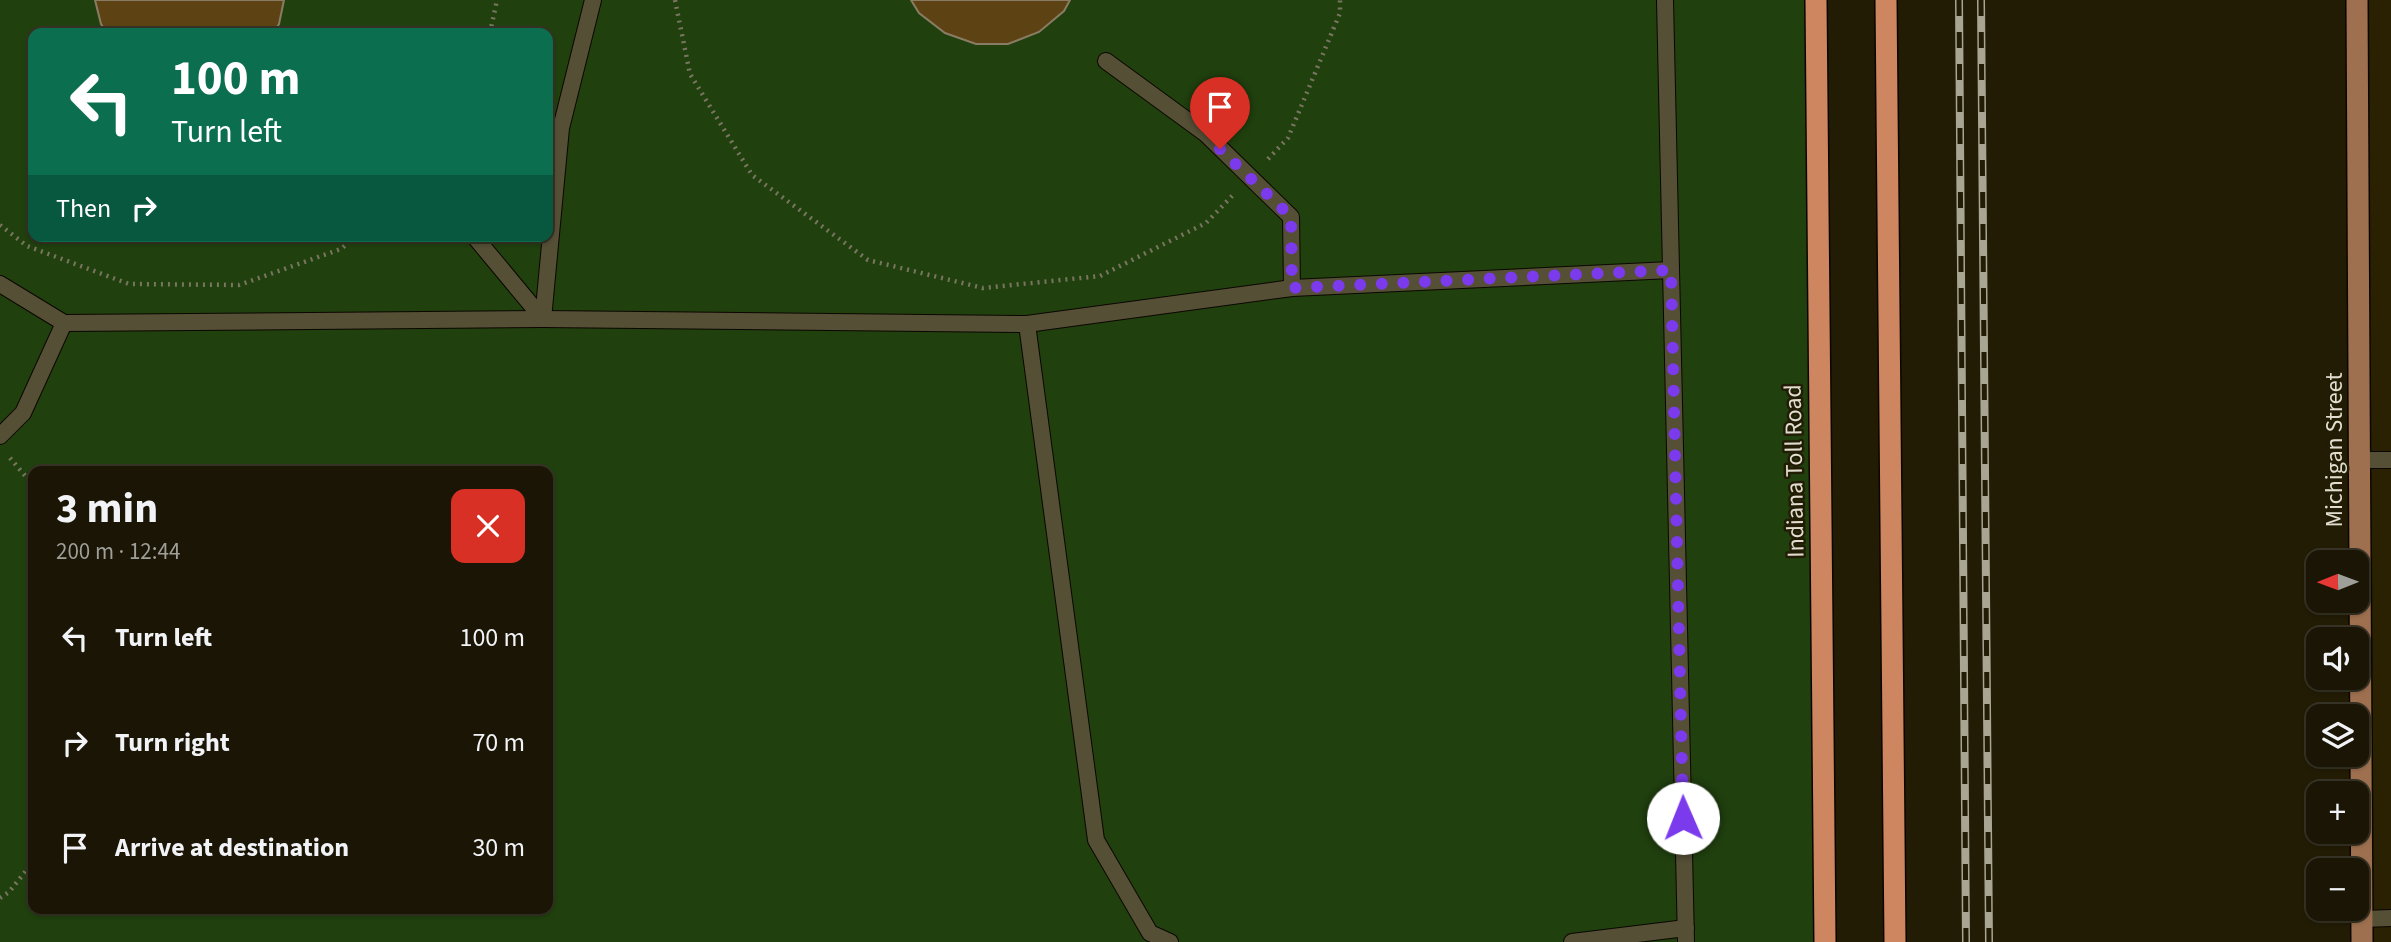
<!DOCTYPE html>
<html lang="en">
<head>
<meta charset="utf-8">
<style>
	body { margin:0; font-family:"Source Sans 3",sans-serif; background:#231e0e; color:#f1f3f6; height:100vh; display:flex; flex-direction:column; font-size:26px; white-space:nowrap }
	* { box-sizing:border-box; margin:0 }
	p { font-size:23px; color:#9f9f9a }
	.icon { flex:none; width:38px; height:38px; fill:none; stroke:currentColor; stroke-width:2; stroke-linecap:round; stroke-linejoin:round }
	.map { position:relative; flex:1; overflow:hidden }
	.details { position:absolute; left:28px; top:466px; width:525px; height:448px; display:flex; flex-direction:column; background:#1a1504; border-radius:14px; box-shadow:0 2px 5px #0004,0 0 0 2px #383426 }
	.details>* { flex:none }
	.top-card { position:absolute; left:28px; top:28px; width:525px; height:214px; border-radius:14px; box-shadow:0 2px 5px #0004,0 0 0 2px #383426; background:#0b6e4f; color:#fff; overflow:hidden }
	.needle { width:46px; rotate:269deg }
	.fabs { position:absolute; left:2306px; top:550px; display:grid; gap:14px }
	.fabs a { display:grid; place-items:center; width:63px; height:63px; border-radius:14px; background:#1a1504; box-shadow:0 2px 5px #0004,0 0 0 2px #383426; font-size:35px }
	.pin { position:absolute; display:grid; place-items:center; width:60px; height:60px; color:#fff; margin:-72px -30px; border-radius:50% 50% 50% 0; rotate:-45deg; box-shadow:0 0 7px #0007 }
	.pin .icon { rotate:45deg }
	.me { position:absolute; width:77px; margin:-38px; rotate:359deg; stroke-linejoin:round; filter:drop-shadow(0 0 5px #0008) }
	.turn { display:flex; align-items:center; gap:24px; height:147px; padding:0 28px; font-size:32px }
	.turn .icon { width:91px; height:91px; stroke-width:2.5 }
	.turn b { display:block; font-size:49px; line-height:60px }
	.then { display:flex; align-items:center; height:66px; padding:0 28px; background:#0003; gap:14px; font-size:26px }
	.round { display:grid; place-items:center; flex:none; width:74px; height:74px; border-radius:14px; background:#231e0e }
	.head { display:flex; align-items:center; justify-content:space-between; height:119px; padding:0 28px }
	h1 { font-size:42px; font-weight:700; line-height:52px }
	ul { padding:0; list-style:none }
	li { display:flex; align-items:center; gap:21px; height:105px; padding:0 28px }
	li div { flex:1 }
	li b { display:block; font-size:26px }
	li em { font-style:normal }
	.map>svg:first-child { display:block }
</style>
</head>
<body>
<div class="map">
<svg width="2391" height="942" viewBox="0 0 2391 942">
	<rect width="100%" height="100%" fill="#221c05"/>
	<!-- built -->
	<polygon fill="#292102" points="2357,0 2391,0 2391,942 2362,942"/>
	<!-- green -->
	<path fill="#20400e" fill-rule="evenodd" d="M0,0H1816L1825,942H0ZM33,33H548V236H33ZM33,471H548V908H33Z"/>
	<!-- building -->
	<g fill="#5d4313" stroke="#8a7b64" stroke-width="2">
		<polygon points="95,0 284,0 279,24 273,33 107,33 101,24"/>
		<polygon points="911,0 1070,0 1064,11 1039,32 1008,44 976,44 945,33 919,13"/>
	</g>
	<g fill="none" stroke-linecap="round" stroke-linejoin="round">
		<defs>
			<g id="lane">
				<polyline points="1665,0 1686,942"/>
				<polyline points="1106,61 1206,134 1291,217 1292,288"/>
				<polyline points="474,236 543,319"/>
				<polyline points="0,284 64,323 543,319 1027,324 1292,288 1671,270"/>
				<polyline points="543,319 561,128 593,0"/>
				<polyline points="1027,324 1096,840 1150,933 1170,942"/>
				<polyline points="0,436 23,413 64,323"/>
				<polyline points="2361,460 2391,460"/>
				<polyline points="2362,919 2391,918"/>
				<polyline points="1572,942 1686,928"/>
			</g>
			<polyline id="primary" points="2357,0 2362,942"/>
			<g id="highway">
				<polyline points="1816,0 1825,942"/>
				<polyline points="1886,0 1895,942"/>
			</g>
		</defs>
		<!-- lane casing -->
		<use href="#lane" stroke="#0c0600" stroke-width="18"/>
		<!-- primary casing -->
		<use href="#primary" stroke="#0c0600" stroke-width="24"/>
		<!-- highway casing -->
		<use href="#highway" stroke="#0c0600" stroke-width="24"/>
		<!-- path -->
		<g stroke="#797561" stroke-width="4.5" stroke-dasharray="2 5" stroke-linecap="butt">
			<polyline points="675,0 690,74 752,175 868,260 983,288 1100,276 1206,223 1233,195"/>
			<polyline points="490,33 497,0"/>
			<polyline points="1268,159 1288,138 1340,13 1340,0"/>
			<polyline points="0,225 27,246 129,284 239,285 341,249 356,236"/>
			<polyline points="10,458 33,485"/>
			<polyline points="0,898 9,892 33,862"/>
		</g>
		<!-- lane -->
		<use href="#lane" stroke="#554f36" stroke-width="16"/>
		<!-- primary -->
		<use href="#primary" stroke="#9e704f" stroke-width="21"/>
		<!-- highway -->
		<use href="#highway" stroke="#ce8660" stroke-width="21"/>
		<defs>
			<g id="rail">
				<polyline points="1959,0 1966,942"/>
				<polyline points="1981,0 1989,942"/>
			</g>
		</defs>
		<!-- rail casing -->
		<use href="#rail" stroke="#a8a593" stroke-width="8"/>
		<!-- rail -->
		<use href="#rail" stroke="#221c05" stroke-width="5" stroke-dasharray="16" stroke-linecap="butt"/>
	</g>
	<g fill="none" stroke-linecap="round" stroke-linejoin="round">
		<!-- route -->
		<polyline stroke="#7c3aed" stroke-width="12" stroke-dasharray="0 21.6" points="1220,149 1291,217 1292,288 1671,270 1683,818"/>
	</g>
	<g text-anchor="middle" stroke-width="5" stroke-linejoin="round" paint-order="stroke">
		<!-- street labels -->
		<g font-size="24" fill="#e1decf" stroke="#221c05">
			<text transform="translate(2334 450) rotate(-90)" y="8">Michigan Street</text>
			<text transform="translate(1794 471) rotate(-91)" y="8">Indiana Toll Road</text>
		</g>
	</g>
</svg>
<div class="fabs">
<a><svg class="needle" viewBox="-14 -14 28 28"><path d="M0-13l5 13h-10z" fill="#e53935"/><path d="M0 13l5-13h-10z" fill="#9f9f9a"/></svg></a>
<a><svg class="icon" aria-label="sound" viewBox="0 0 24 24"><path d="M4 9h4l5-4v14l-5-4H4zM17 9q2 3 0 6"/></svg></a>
<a><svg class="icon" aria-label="layers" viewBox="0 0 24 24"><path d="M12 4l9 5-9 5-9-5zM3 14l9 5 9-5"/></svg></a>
<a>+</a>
<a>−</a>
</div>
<div class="pin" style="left:1220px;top:149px;background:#d93025"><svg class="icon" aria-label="arrive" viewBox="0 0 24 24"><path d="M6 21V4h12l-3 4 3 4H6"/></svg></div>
<svg class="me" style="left:1683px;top:818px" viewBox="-20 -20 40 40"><circle r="19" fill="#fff"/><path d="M0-13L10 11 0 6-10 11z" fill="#7c3aed"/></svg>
<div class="top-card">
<div class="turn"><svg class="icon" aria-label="left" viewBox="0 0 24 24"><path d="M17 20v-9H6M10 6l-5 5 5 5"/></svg><div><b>100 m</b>Turn left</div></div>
<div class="then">Then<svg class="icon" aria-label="right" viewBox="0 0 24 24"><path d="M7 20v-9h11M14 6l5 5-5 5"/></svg></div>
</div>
<section class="details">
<div class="head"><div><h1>3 min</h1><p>200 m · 12:44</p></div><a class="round" style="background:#d93025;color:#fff"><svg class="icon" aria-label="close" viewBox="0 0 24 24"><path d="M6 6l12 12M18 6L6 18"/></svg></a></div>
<ul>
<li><svg class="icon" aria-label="left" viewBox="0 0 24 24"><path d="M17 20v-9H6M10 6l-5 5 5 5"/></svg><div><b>Turn left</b></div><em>100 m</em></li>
<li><svg class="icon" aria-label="right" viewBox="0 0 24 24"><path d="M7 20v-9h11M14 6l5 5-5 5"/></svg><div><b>Turn right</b></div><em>70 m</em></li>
<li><svg class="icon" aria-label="arrive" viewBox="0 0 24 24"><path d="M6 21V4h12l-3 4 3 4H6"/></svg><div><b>Arrive at destination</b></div><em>30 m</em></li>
</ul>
</section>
</div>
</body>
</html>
